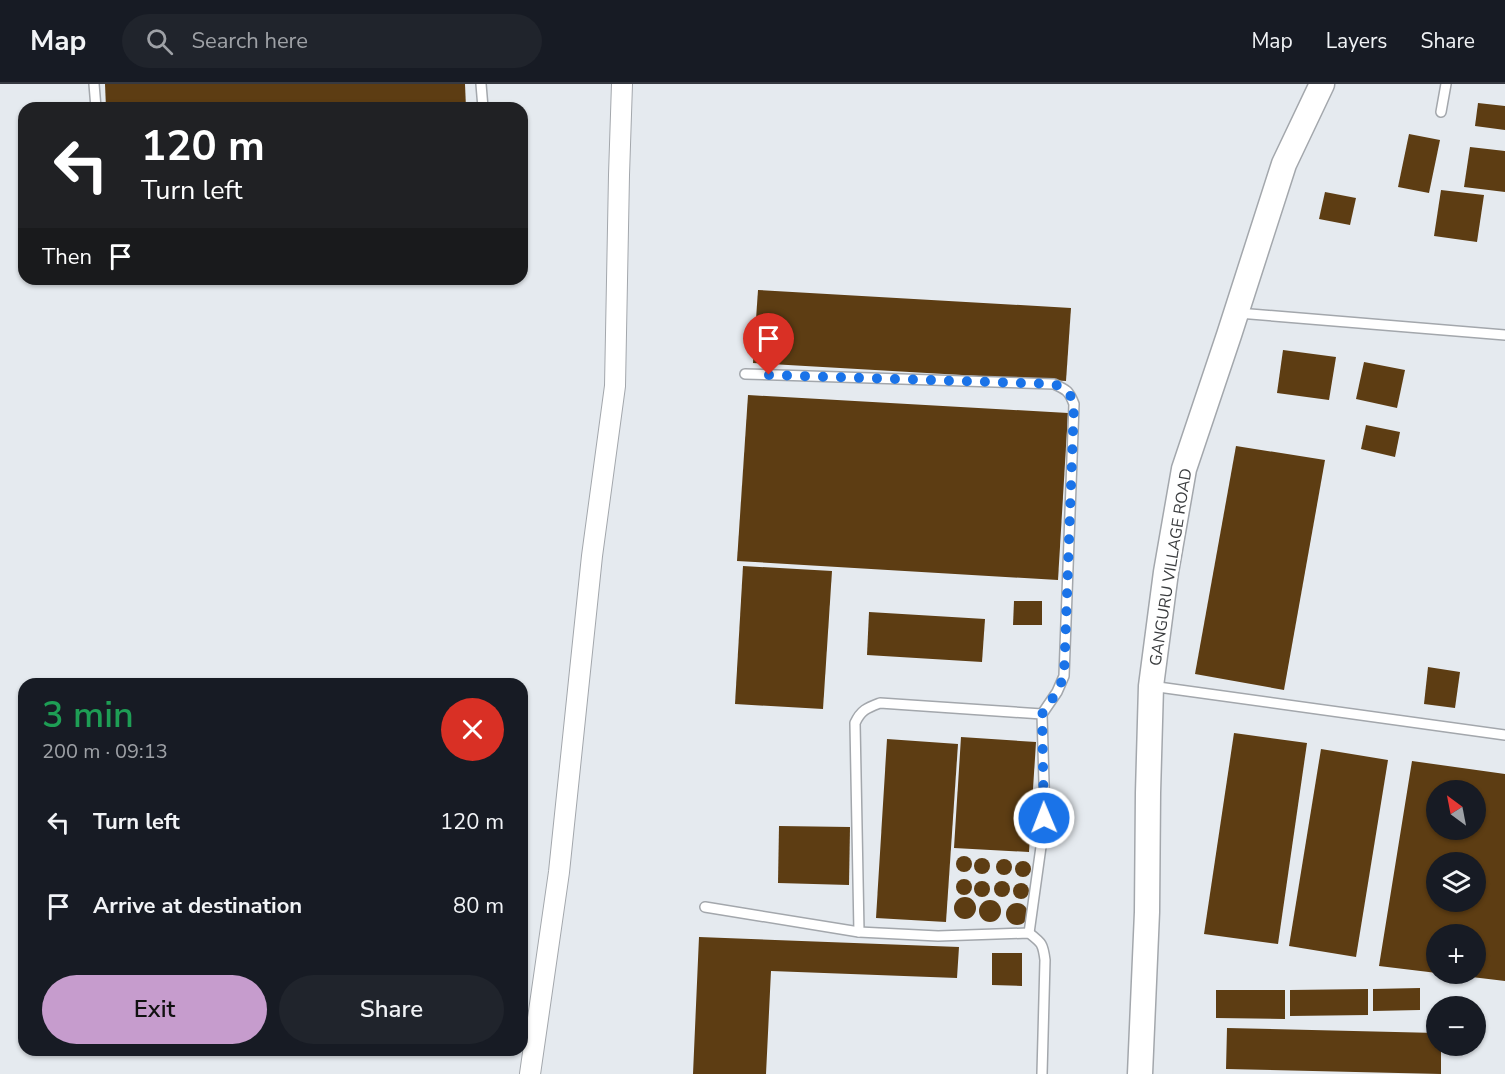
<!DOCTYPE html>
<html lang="en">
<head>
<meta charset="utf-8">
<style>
	body { margin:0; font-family:"Nunito Sans",sans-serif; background:#20242c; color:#f1f3f6; height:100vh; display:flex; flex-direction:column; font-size:22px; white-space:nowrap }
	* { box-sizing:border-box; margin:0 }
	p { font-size:20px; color:#9ea1a6 }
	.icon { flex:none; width:33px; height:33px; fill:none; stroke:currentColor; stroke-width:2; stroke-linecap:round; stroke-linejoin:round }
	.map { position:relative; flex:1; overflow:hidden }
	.sheet { position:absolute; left:18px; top:594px; width:510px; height:378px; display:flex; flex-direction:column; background:#171b24; border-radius:18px; box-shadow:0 2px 4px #0004 }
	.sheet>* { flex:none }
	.hud { position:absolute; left:18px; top:18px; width:510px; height:183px; border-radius:18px; box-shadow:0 2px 4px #0004; background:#202124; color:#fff; overflow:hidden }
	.needle { width:39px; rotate:328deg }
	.controls { position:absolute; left:1426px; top:696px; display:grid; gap:12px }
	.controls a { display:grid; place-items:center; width:60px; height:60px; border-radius:50%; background:#171b24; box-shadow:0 2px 4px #0004; font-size:30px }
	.pin { position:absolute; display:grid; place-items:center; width:51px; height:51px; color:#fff; margin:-62px -26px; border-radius:50% 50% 50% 0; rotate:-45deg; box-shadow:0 0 6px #0007 }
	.pin .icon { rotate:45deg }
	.me { position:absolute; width:66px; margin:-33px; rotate:359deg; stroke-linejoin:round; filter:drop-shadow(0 0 4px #0008) }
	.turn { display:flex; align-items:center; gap:21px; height:126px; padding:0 24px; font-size:27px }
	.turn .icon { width:78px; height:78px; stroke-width:2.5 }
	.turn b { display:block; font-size:42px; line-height:51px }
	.then { display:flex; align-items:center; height:57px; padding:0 24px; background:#0003; gap:12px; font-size:22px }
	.round { display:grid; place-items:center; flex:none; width:63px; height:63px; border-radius:32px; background:#20242c }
	.summary { display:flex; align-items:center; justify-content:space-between; height:102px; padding:0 24px }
	h1 { font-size:36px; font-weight:600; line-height:45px; color:#1e9e55 }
	.cta { display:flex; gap:12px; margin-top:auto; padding:12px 24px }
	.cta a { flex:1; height:69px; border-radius:36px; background:#c69ccd; color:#111; font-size:24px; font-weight:600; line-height:69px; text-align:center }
	.cta a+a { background:#20242c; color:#f1f3f6 }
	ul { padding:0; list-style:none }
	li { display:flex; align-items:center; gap:18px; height:84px; padding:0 24px }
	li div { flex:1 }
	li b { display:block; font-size:22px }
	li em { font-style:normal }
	header { display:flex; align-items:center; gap:36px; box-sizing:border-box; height:84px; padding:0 30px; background:#171b24; border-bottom:2px solid #363941 }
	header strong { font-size:28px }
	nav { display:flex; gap:33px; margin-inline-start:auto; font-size:21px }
	.search { width:420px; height:54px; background:#20242c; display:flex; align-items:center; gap:15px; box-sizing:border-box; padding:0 21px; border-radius:33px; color:#9ea1a6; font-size:22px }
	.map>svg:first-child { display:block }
</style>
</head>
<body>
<header>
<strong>Map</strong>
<div class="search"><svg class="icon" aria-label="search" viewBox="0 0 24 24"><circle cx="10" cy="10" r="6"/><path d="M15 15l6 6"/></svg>Search here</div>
<nav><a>Map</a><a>Layers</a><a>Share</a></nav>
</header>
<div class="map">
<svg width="1505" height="990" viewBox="0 0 1505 990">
	<rect width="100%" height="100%" fill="#e5eaef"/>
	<!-- building -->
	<g fill="#5d3d13" fill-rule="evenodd">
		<polygon points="105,0 465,0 466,24 106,24"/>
		<polygon points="1478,19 1505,22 1505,46 1475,42"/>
		<polygon points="1409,50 1440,56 1429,109 1398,103"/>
		<polygon points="1470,63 1505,67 1505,108 1464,103"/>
		<polygon points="1441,106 1484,111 1477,158 1434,152"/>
		<polygon points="1325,108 1356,114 1350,141 1319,135"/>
		<polygon points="758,206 1071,224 1066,297 753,279"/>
		<polygon points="1283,266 1336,273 1329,316 1277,309"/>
		<polygon points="1364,278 1405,286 1397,324 1356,315"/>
		<polygon points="748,311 1068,329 1058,496 737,477"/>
		<polygon points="1366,341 1400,348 1395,373 1361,365"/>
		<polygon points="1236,362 1325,376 1284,606 1195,590"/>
		<polygon points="743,482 832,487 823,625 735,620"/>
		<polygon points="1014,517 1042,517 1042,541 1013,541"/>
		<polygon points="869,528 985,535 982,578 867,571"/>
		<polygon points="1428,583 1460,588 1455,624 1424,620"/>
		<polygon points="1234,649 1307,659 1278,860 1204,850"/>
		<polygon points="961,653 1036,658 1029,768 954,764"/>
		<polygon points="887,655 958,660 946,838 876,834"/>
		<polygon points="1321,665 1388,676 1356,873 1289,862"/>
		<path d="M1412,677L1505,690V897L1455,891V890H1476V850H1437V889L1379,882ZM1437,706H1476V746H1437ZM1437,778H1476V818H1437Z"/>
		<polygon points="779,742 850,743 849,801 778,799"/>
		<circle cx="964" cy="780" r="8"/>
		<circle cx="982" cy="782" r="8"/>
		<circle cx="1004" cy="783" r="8"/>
		<circle cx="1023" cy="785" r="8"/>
		<circle cx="964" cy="803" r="8"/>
		<circle cx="1002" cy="805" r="8"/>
		<circle cx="982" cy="805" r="8"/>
		<circle cx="1021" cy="807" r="8"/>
		<circle cx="965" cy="824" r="11"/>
		<circle cx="990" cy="827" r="11"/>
		<circle cx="1017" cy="830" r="11"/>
		<polygon points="699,853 959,863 957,894 771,887 766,990 693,990"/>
		<polygon points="992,869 1022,869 1022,902 992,901"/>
		<polygon points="1420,904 1420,926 1373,927 1373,905"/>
		<polygon points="1368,905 1368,931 1290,932 1290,906"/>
		<polygon points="1216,906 1285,906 1285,935 1216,934"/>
		<polygon points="1227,944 1437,949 1437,962 1441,962 1441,990 1226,985"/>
	</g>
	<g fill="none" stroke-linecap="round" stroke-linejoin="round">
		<defs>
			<g id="service">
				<polyline points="94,0 96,24"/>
				<polyline points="481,0 483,24"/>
				<polyline points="1441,28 1446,0"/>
				<polyline points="1238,229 1505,251"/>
				<path d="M745,290L1054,300C1067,306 1069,307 1074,320L1064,592L1057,608L1042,630L1045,734L1029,849"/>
				<polyline points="1151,602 1505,651"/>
				<path d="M705,823L859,848L938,852L1029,849C1042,859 1043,860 1045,876L1042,990"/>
				<path d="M859,848L855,639C861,626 867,624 880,619L1042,630"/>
			</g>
			<polyline id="minor" points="530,990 559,788 592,472 615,302 619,91 622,0"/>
			<polyline id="tertiary" points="1140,990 1147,828 1148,709 1151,602 1166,488 1184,385 1229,251 1284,80 1322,0"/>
		</defs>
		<!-- service casing -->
		<use href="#service" stroke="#a3a7ac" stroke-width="12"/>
		<!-- minor casing -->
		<use href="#minor" stroke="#a3a7ac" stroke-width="22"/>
		<!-- tertiary casing -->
		<use href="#tertiary" stroke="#a3a7ac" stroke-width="27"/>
		<!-- service -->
		<use href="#service" stroke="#fff" stroke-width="9"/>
		<!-- minor -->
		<use href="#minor" stroke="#fff" stroke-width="20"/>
		<!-- tertiary -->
		<use href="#tertiary" stroke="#fff" stroke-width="24"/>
	</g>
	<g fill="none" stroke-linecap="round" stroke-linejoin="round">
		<!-- route -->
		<path stroke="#1a73e8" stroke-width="10" stroke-dasharray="0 18" d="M769,291L1054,300C1067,306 1069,307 1074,320L1064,592L1057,608L1042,630L1044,734"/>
	</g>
	<g text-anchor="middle" stroke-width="6" stroke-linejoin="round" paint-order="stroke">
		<!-- street labels -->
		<g font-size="16" fill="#3b3d3f" stroke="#fff">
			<text transform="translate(1170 483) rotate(-81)" y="6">GANGURU VILLAGE ROAD</text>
		</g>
	</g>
</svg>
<div class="controls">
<a><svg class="needle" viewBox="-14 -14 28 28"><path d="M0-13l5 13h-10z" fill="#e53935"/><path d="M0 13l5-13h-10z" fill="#9ea1a6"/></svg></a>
<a><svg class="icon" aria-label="layers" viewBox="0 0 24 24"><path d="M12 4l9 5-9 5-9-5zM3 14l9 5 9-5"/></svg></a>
<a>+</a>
<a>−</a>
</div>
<div class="pin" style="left:769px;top:291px;background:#d93025"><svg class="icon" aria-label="arrive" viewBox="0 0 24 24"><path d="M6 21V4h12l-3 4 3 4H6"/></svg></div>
<svg class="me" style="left:1044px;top:734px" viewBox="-20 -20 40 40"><circle r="17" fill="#1a73e8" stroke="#fff" stroke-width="3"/><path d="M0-11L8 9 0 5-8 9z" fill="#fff"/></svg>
<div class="hud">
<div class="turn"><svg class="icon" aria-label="left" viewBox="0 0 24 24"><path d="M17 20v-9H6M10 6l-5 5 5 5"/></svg><div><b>120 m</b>Turn left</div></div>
<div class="then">Then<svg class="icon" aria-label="arrive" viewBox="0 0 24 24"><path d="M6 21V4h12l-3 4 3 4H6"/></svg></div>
</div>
<section class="sheet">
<div class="summary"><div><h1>3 min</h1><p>200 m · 09:13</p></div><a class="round" style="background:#d93025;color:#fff"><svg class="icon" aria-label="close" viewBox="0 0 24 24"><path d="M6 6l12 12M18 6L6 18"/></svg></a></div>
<ul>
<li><svg class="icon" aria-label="left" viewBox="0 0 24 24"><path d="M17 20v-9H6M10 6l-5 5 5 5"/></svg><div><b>Turn left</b></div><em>120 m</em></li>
<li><svg class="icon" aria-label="arrive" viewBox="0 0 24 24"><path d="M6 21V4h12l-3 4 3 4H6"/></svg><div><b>Arrive at destination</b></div><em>80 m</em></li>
</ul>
<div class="cta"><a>Exit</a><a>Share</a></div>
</section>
</div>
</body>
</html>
